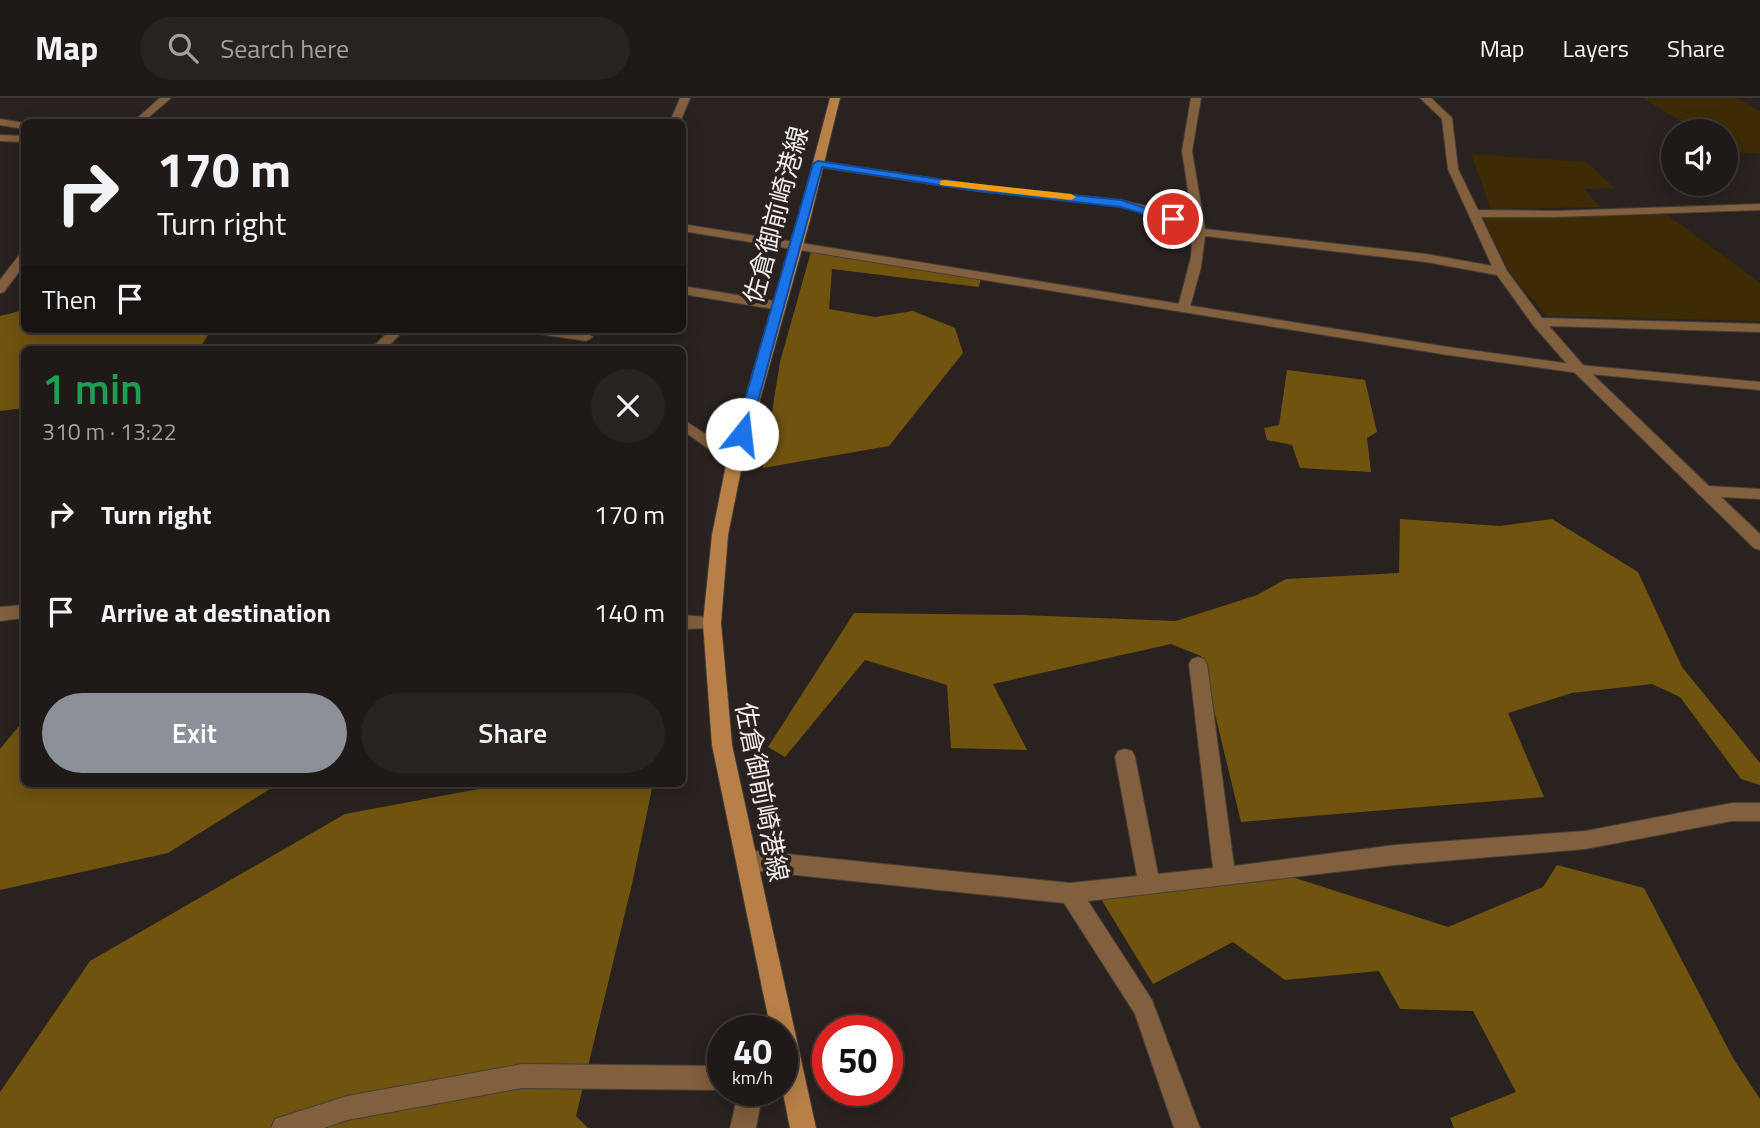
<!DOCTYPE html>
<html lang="en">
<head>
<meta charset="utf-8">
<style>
	body { margin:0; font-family:"Titillium Web","Noto Sans JP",sans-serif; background:#272320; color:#f1f3f6; height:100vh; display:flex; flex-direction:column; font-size:26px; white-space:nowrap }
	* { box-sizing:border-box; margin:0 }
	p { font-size:23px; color:#a1a1a1 }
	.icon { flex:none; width:38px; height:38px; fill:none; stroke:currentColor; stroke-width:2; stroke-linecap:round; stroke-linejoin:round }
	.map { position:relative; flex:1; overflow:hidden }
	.side { position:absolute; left:21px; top:248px; width:665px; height:441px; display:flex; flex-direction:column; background:#1f1a17; border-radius:10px; box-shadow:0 4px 18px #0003,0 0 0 2px #3c3836 }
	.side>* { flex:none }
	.guide { position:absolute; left:21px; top:21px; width:665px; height:214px; border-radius:10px; box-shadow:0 4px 18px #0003,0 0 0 2px #3c3836; background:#1f1a17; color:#f1f3f6; overflow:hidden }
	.buttons { position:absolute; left:1661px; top:21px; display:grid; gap:14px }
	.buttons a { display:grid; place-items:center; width:77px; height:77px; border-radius:50%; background:#1f1a17; box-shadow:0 4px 18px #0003,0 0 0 2px #3c3836; font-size:35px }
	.speed { position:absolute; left:707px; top:917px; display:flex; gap:14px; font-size:35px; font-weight:700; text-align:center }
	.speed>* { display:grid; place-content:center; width:91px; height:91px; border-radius:50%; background:#1f1a17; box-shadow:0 4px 18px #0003,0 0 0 2px #3c3836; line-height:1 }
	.speed small { font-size:18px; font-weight:400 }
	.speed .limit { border:10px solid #d22; background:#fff; color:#111 }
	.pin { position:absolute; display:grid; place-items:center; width:60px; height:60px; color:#fff; margin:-30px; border:4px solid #fff; border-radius:50%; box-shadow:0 2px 7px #0007 }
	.me { position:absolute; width:77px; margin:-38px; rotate:16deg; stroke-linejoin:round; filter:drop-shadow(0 0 5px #0008) }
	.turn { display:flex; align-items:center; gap:24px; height:147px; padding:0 21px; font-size:32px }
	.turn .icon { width:91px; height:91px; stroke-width:2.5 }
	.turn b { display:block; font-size:49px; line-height:60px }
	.then { display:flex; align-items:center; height:66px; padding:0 21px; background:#0003; gap:14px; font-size:26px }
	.round { display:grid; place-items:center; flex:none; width:74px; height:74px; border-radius:37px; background:#272320 }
	.overview { display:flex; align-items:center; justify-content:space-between; height:119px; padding:0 21px }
	h1 { font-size:42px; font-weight:600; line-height:52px; color:#1e9e55 }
	.action { display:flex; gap:14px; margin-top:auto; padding:14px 21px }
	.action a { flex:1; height:80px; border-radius:42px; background:#8c9099; color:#fff; font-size:28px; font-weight:600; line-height:80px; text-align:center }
	.action a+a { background:#272320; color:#f1f3f6 }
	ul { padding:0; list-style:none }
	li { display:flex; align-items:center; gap:21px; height:98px; padding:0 21px }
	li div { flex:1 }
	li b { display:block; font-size:26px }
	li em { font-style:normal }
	header { display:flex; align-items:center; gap:42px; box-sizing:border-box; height:98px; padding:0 35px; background:#1f1a17; border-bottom:2px solid #3c3836 }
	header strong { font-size:33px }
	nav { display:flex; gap:38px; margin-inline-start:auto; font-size:24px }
	.search { width:490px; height:63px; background:#272320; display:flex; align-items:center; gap:18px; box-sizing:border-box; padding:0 24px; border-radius:38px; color:#a1a1a1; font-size:26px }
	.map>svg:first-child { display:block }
</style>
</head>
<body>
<header>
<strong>Map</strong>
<div class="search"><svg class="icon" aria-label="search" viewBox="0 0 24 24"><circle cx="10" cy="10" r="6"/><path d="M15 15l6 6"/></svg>Search here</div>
<nav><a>Map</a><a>Layers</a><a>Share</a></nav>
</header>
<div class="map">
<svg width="1760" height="1030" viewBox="0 0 1760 1030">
	<rect width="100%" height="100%" fill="#29221f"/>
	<!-- green -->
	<g fill="#3d2c03">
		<polygon points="1643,0 1736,0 1760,13 1760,55 1726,54 1726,33 1696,33"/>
		<polygon points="1471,56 1586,64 1615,90 1584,91 1600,109 1491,111"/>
		<polygon points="1668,117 1760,185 1760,223 1547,218 1511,177 1482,118"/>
	</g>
	<!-- forest -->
	<g fill="#70530f">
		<polygon points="812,150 981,178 979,189 832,171 829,211 875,219 913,213 955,230 963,255 889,348 763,370 780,264"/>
		<polygon points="24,212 24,231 212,231 198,252 24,252 24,310 0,313 0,218"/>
		<polygon points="1287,272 1365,282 1377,334 1367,340 1371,374 1300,370 1292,347 1267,342 1264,330 1279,327"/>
		<polygon points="1400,421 1500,428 1552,421 1638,474 1682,569 1760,665 1760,687 1741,681 1680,599 1652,586 1572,595 1508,615 1544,699 1241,724 1201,558 1171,546 993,586 1027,652 951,650 947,587 865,562 785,659 768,649 854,515 1021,517 1176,523 1257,497 1286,481 1399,475"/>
		<polygon points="24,622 24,686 278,686 168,755 0,792 0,651"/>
		<polygon points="505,686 653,686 632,786 576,1018 588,1030 0,1030 0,994 90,863 345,716"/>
		<polygon points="1557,767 1644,790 1733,960 1760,1001 1760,1030 1454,1030 1450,1020 1516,994 1473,913 1400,911 1379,873 1285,882 1233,844 1153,886 1101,801 1286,777 1448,829 1543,789"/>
	</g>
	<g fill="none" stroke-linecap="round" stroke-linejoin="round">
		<defs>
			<g id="minor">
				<polygon points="160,0 171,0 143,24 133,24"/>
				<polygon points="680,0 690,0 680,24 670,24"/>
				<polygon points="1191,0 1201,0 1192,53 1205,131 1426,156 1492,168 1448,71 1442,21 1420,0 1431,0 1452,20 1458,71 1478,112 1556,113 1760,106 1760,112 1556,119 1481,119 1507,173 1542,220 1760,226 1760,234 1549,228 1584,268 1709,388 1760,391 1760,401 1721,399 1760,436 1760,452 1754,450 1574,274 1533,227 1497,177 1426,164 1205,138 1201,169 1190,209 1184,213 1178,209 1191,159 1193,133 1121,108 978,93 818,69 813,66 818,63 978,87 1121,102 1150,109 1193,125 1182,53"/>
				<polygon points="0,37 24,38 24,44 0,43"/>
				<polygon points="24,155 24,167 4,194 0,195 0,182 20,156"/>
				<polygon points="682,188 780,204 786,208 780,212 682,196"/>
				<polygon points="391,231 405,231 385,252 370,252"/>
				<path d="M526,231C546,231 577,227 593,239L586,243L533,235Z"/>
				<polygon points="682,321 740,358 743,362 740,366 730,366 682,332"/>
				<polygon points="24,507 24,520 0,523 0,509"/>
				<polygon points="682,517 718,520 721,525 718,530 682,531"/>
				<polygon points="1198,559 1204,561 1207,566 1234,768 1395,747 1585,733 1732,705 1760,705 1760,723 1732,723 1585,751 1395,767 1088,803 1152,902 1200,1030 1174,1030 1135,916 1064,805 747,772 739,769 736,762 739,755 747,752 1070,785 1137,778 1115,659 1118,653 1125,651 1132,653 1135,659 1158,776 1213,770 1189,566 1192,561"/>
				<polygon points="522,966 723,968 723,992 522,990 347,1022 324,1030 271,1030 275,1021 347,998"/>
				<polygon points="739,992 763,992 756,1030 730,1030"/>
			</g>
			<g id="tertiary">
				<polygon points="0,21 24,25 24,31 0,27"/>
				<polygon points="682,126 1448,249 1579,267 1760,284 1760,292 1579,275 1448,257 682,133"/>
			</g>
			<polygon id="secondary" points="830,0 840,0 810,122 743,362 728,437 721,525 732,647 816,1030 790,1030 782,990 782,933 771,933 712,647 703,525 712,437 727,362 798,122"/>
		</defs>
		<!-- minor casing -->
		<use href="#minor" stroke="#453e3b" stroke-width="2"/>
		<!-- tertiary casing -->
		<use href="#tertiary" stroke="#453e3b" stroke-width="2"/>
		<!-- secondary casing -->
		<use href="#secondary" stroke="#453e3b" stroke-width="2"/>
		<!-- minor -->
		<use href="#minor" fill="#825f3d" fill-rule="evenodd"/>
		<!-- tertiary -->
		<use href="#tertiary" fill="#825f3d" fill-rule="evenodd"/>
		<!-- secondary -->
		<use href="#secondary" fill="#b88047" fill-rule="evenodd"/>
	</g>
	<!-- route -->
	<polygon fill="#1a73e8" stroke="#114b97" stroke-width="2" points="818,63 978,87 1121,102 1178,121 1173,124 1120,109 978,93 822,69 749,336 747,339 737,339 735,336 813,66"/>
	<!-- slow -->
	<polygon fill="#f59e0b" points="944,82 1071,96 1076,99 1071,102 940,87 940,83"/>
	<g text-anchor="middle" stroke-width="7" stroke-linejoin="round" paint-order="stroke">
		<!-- street labels -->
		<g font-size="26" fill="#f1ecea" stroke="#29221f">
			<text transform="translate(776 117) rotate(-75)" y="9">佐倉御前崎港線</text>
			<text transform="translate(762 694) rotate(79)" y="9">佐倉御前崎港線</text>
		</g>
	</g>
</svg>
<div class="buttons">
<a><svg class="icon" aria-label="sound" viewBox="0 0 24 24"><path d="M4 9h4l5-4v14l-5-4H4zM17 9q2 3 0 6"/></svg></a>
</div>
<div class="speed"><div>40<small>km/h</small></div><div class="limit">50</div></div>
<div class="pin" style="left:1173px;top:121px;background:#d93025"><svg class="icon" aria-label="arrive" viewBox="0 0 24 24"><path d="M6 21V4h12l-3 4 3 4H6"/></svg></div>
<svg class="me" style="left:742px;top:336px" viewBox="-20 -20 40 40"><circle r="19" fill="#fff"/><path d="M0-13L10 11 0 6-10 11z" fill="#1a73e8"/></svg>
<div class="guide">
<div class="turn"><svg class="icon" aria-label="right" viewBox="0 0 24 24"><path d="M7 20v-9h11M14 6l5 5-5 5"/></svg><div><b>170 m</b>Turn right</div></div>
<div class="then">Then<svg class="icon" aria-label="arrive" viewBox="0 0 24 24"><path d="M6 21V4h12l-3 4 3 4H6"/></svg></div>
</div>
<section class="side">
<div class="overview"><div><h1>1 min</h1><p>310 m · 13:22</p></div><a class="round"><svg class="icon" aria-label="close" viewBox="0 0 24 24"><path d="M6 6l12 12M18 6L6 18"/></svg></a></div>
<ul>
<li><svg class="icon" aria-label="right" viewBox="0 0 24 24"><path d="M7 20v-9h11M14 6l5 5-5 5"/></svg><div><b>Turn right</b></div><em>170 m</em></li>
<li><svg class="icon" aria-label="arrive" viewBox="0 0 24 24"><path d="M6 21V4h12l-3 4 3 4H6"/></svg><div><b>Arrive at destination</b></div><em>140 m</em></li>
</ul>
<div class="action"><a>Exit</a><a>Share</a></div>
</section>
</div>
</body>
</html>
